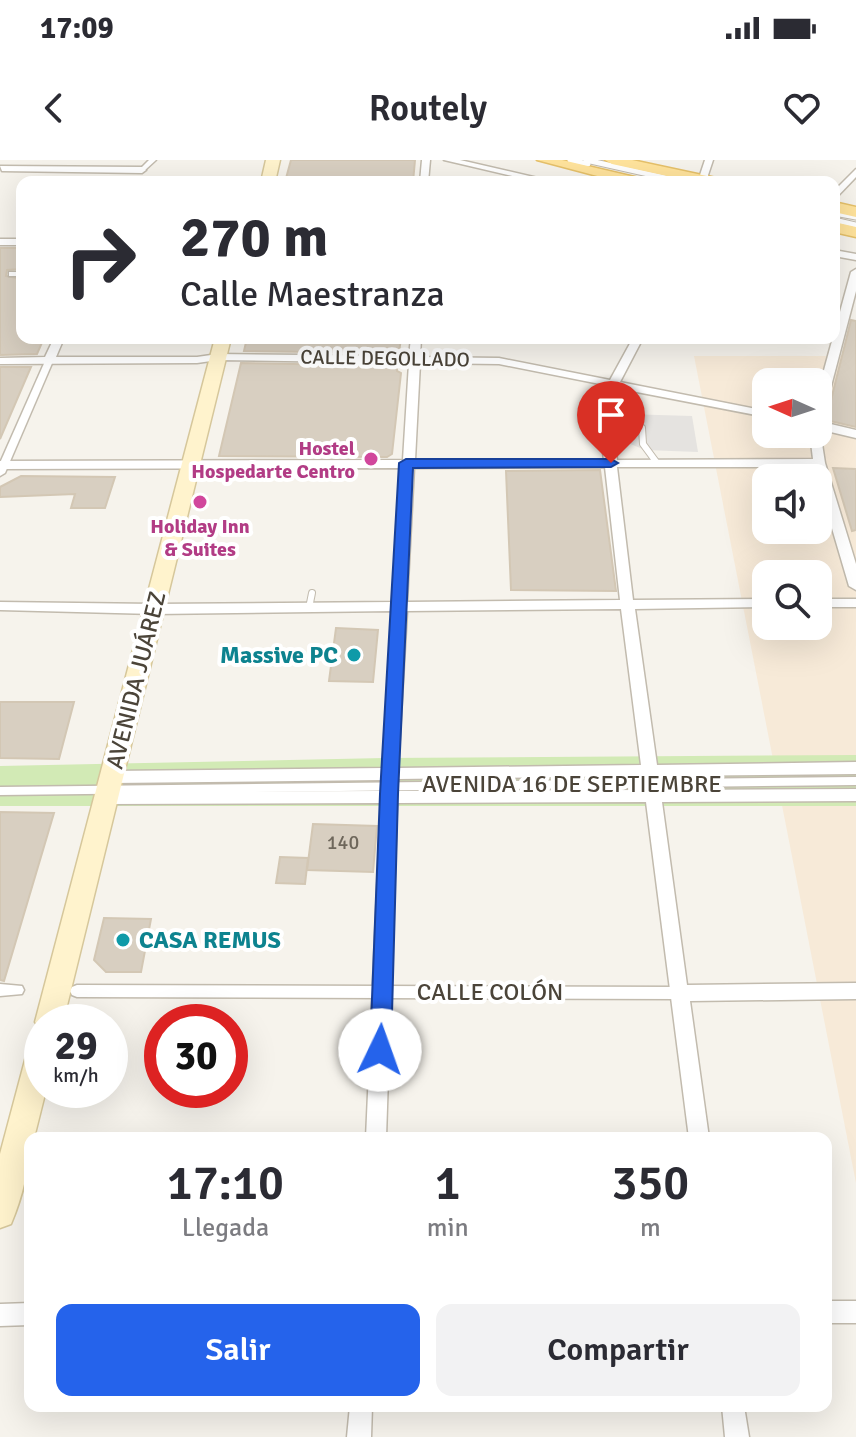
<!DOCTYPE html>
<html lang="es">
<head>
<meta charset="utf-8">
<style>
	body { margin:0; font-family:Signika,sans-serif; background:#f2f2f3; color:#2b2b33; height:100vh; display:flex; flex-direction:column; font-size:30px; white-space:nowrap }
	* { box-sizing:border-box; margin:0 }
	p { font-size:26px; color:#7c7c81 }
	.icon { flex:none; width:44px; height:44px; fill:none; stroke:currentColor; stroke-width:2; stroke-linecap:round; stroke-linejoin:round }
	.map { position:relative; flex:1; overflow:hidden }
	.drawer { position:absolute; left:24px; top:972px; width:808px; height:280px; display:flex; flex-direction:column; background:#fff; border-radius:16px; box-shadow:0 8px 32px #0002 }
	.drawer>* { flex:none }
	.guide { position:absolute; left:16px; top:16px; width:824px; height:168px; border-radius:16px; box-shadow:0 8px 32px #0002; background:#fff; color:#2b2b33; overflow:hidden }
	.needle { width:52px; rotate:273deg }
	.buttons { position:absolute; left:752px; top:208px; display:grid; gap:16px }
	.buttons a { display:grid; place-items:center; width:80px; height:80px; border-radius:16px; background:#fff; box-shadow:0 8px 32px #0002; font-size:40px }
	.speed { position:absolute; left:24px; top:844px; display:flex; gap:16px; font-size:40px; font-weight:700; text-align:center }
	.speed>* { display:grid; place-content:center; width:104px; height:104px; border-radius:50%; background:#fff; box-shadow:0 8px 32px #0002; line-height:1 }
	.speed small { font-size:20px; font-weight:400 }
	.speed .limit { border:12px solid #d22; background:#fff; color:#111 }
	.pin { position:absolute; display:grid; place-items:center; width:68px; height:68px; color:#fff; margin:-82px -34px; border-radius:50% 50% 50% 0; rotate:-45deg; box-shadow:0 0 8px #0007 }
	.pin .icon { rotate:45deg }
	.me { position:absolute; width:88px; margin:-44px; rotate:3deg; stroke-linejoin:round; filter:drop-shadow(0 0 6px #0008) }
	.turn { display:flex; align-items:center; gap:28px; height:168px; padding:0 32px; font-size:36px }
	.turn .icon { width:104px; height:104px; stroke-width:2.5 }
	.turn b { display:block; font-size:56px; line-height:68px }
	.eta { display:flex; justify-content:space-evenly; align-items:center; height:136px; text-align:center }
	.eta b { font-size:48px; font-weight:600; line-height:56px }
	.action { display:flex; gap:16px; margin-top:auto; padding:16px 32px }
	.action a { flex:1; height:92px; border-radius:16px; background:#2563eb; color:#fff; font-size:32px; font-weight:600; line-height:92px; text-align:center }
	.action a+a { background:#f2f2f3; color:#2b2b33 }
	.status { display:flex; justify-content:space-between; align-items:center; height:56px; padding:0 40px; background:#fff; direction:ltr }
	.status svg { height:22px; fill:currentColor }
	header { display:flex; justify-content:space-between; align-items:center; height:104px; padding:0 32px; background:#fff; font-size:36px; font-weight:600 }
	.map>svg:first-child { display:block }
</style>
</head>
<body>
<div class="status"><b>17:09</b><svg viewBox="0 0 49 12"><path d="M0 12V9h3v3zM5 12V6h3v6zM10 12V3h3v9zM15 12V0h3v12zM26 1h20v11H26zM47 4h2v5h-2z"/></svg></div>
<header><svg class="icon" aria-label="back" viewBox="0 0 24 24"><path d="M15 5l-7 7 7 7"/></svg>Routely<svg class="icon" aria-label="heart" viewBox="0 0 24 24"><path d="M12 20l-8-8c-3-5 5-10 8-4 3-6 11-1 8 4z"/></svg></header>
<div class="map">
<svg width="856" height="1277" viewBox="0 0 856 1277">
	<rect width="100%" height="100%" fill="#f6f3ec"/>
	<!-- commercial -->
	<path fill="#f7ead8" fill-rule="evenodd" d="M694,196H856V1023ZM766,222H818V274H766ZM766,318H818V370H766ZM766,414H818V466H766Z"/>
	<!-- green -->
	<polygon fill="#d2eab5" points="856,595 856,646 0,646 0,606 384,598"/>
	<!-- parking -->
	<polygon fill="#e5e3e0" points="625,254 692,256 698,292 645,290 628,283"/>
	<!-- building -->
	<g fill="#d8cfc1" stroke="#d3c7b4" stroke-width="2">
		<polygon points="291,0 415,0 413,22 285,22"/>
		<polygon points="0,88 22,88 22,109 7,110 6,116 22,119 22,178 44,178 37,194 0,195"/>
		<polygon points="851,160 856,161 856,267 826,260"/>
		<polygon points="247,178 401,178 399,193 244,191"/>
		<polygon points="241,203 397,206 397,211 401,213 392,294 387,297 219,296"/>
		<polygon points="0,207 31,207 0,279"/>
		<polygon points="833,308 856,309 856,370 852,371"/>
		<polygon points="600,310 616,431 511,430 506,311"/>
		<polygon points="21,316 115,317 105,348 71,348 75,334 0,337 0,327"/>
		<polygon points="336,468 378,470 373,522 329,521"/>
		<polygon points="0,542 74,542 59,599 0,598"/>
		<polygon points="0,652 54,653 4,821 0,820"/>
		<polygon points="313,664 377,666 373,712 307,710"/>
		<polygon points="280,697 308,698 305,724 276,723"/>
		<polygon points="104,758 151,759 141,812 106,812 94,800"/>
	</g>
	<g fill="none" stroke-linecap="round" stroke-linejoin="round">
		<defs>
			<g id="service-far1">
				<polyline points="570,0 588,4"/>
				<polyline points="586,0 684,22"/>
				<polyline points="834,53 856,57"/>
				<polyline points="834,60 856,65"/>
			</g>
			<g id="service">
				<polyline points="642,268 643,284 657,303"/>
				<polyline points="309,448 312,433"/>
			</g>
			<g id="pedestrian">
				<polygon points="149,0 156,0 144,11 140,11 140,9"/>
				<rect x="9" y="112" width="13" height="4"/>
				<polygon points="46,199 53,201 5,313 0,316 0,303"/>
				<polygon points="856,617 856,625 0,635 0,627"/>
				<polygon points="0,824 22,826 24,830 22,834 0,836"/>
				<polygon points="77,825 680,827 685,829 687,833 685,837 680,839 77,837 72,835 70,831 72,827"/>
			</g>
			<g id="minor">
				<polygon points="422,0 430,0 428,22 420,22"/>
				<polygon points="444,0 460,0 555,22 538,22"/>
				<polygon points="705,0 713,0 708,15 710,22 702,22 700,15"/>
				<polygon points="0,6 142,7 146,10 142,13 2,11"/>
				<polygon points="856,9 856,17 834,40 834,31"/>
				<rect x="0" y="79" width="22" height="6"/>
				<polygon points="834,90 856,94 856,100 834,96"/>
				<polygon points="856,109 856,131 824,253 818,256 818,232 851,112"/>
				<path d="M54,178H64L56,197H197L218,194L409,196L411,178H421L420,197L499,198L610,220L633,178H643L620,222L766,251V257L616,228L612,231L610,244L617,300L813,299L810,274L820,271L825,303L856,404V430L849,426L814,307H617L633,440L766,439V447L635,449L657,605L856,602V614L658,616L660,630L856,629V641L662,642L687,825L856,823V839L690,841L709,978H689L646,642L397,643L386,978H366L381,643L106,644L98,638L106,632L381,631L382,620L112,623L104,617L112,611L383,608L393,451L154,454L0,450V442L154,444L393,442L402,308L0,309V301L403,300L409,203L218,200L197,203L0,204V198L45,197ZM420,203L499,204L605,225C591,242 602,279 604,300H415ZM605,307L620,440L407,442L414,308ZM621,449L641,605L398,608L407,451ZM642,616L644,630L397,631L398,619Z"/>
				<polygon points="818,261 856,270 856,278 818,269"/>
				<rect x="818" y="439" width="38" height="8"/>
				<rect x="826" y="1141" width="30" height="22"/>
				<polygon points="30,1143 30,1165 0,1166 0,1144"/>
				<polygon points="350,1246 372,1246 371,1277 347,1277"/>
				<polygon points="722,1246 744,1246 749,1277 725,1277"/>
			</g>
			<g id="secondary">
				<polygon points="266,0 280,0 275,22 261,22"/>
				<polygon points="215,178 231,178 63,862 42,862 42,872 35,862"/>
				<path d="M42,876V930H46L34,978H30C30,1006 22,1038 11,1064L0,1068V994L28,889L32,880Z"/>
			</g>
			<g id="primary">
				<polygon points="537,0 562,0 639,18 641,21 620,22"/>
				<polygon points="605,0 632,0 716,18 723,22 695,22 612,4"/>
				<polygon points="834,42 856,47 856,57 834,52"/>
				<polygon points="834,62 856,67 856,77 834,72"/>
			</g>
		</defs>
		<!-- service-far1 casing -->
		<use href="#service-far1" stroke="#c2bbae" stroke-width="7"/>
		<!-- service casing -->
		<use href="#service" stroke="#c2bbae" stroke-width="8"/>
		<!-- pedestrian casing -->
		<use href="#pedestrian" stroke="#c2bbae" stroke-width="3"/>
		<!-- minor casing -->
		<use href="#minor" stroke="#c2bbae" stroke-width="3"/>
		<!-- secondary casing -->
		<use href="#secondary" stroke="#d6c79b" stroke-width="3"/>
		<!-- primary casing -->
		<use href="#primary" stroke="#e6c16a" stroke-width="3"/>
		<!-- service-far1 -->
		<use href="#service-far1" stroke="#fff" stroke-width="5"/>
		<!-- service -->
		<use href="#service" stroke="#fff" stroke-width="6"/>
		<!-- pedestrian -->
		<use href="#pedestrian" fill="#fff" fill-rule="evenodd"/>
		<!-- minor -->
		<use href="#minor" fill="#fff" fill-rule="evenodd"/>
		<!-- secondary -->
		<use href="#secondary" fill="#fff3cd" fill-rule="evenodd"/>
		<!-- primary -->
		<use href="#primary" fill="#ffe39c" fill-rule="evenodd"/>
	</g>
	<!-- route -->
	<polygon fill="#2563eb" stroke="#184099" stroke-width="2" points="406,299 611,299 618,303 611,307 413,308 398,634 391,890 388,897 380,900 373,897 370,890 380,634 399,303"/>
	<!-- markers -->
	<g fill="#d1479c" stroke="#fff" stroke-width="3">
		<circle cx="371" cy="299" r="8"/>
		<circle cx="200" cy="342" r="8"/>
	</g>
	<g fill="#0f9aa8" stroke="#fff" stroke-width="3">
		<circle cx="354" cy="495" r="8"/>
		<circle cx="123" cy="780" r="8"/>
	</g>
	<g text-anchor="middle" stroke-width="8" stroke-linejoin="round" paint-order="stroke">
		<!-- far-street labels -->
		<g font-size="20" fill="#4b4439" stroke="#fff">
			<text transform="translate(385 198) rotate(1)" y="7">CALLE DEGOLLADO</text>
		</g>
		<!-- far-hotel labels -->
		<g font-size="20" font-weight="bold" fill="#b23c85" stroke="#fff" text-anchor="end">
			<text x="355" y="295">Hostel<tspan x="355" dy="23">Hospedarte Centro</tspan></text>
			<text x="200" y="373" text-anchor="middle">Holiday Inn<tspan x="200" dy="23">&amp; Suites</tspan></text>
		</g>
		<!-- number labels -->
		<g font-size="20" fill="#6e675b">
			<text x="343" y="689">140</text>
		</g>
		<!-- culture labels -->
		<g font-size="24" font-weight="bold" fill="#0d838f" stroke="#fff" text-anchor="end">
			<text x="338" y="503">Massive PC</text>
			<text x="139" y="788" text-anchor="start">CASA REMUS</text>
		</g>
		<!-- street labels -->
		<g font-size="24" fill="#4b4439" stroke="#fff">
			<text transform="translate(136 520) rotate(-76)" y="8">AVENIDA JUÁREZ</text>
			<text x="572" y="632">AVENIDA 16 DE SEPTIEMBRE</text>
			<text x="490" y="840">CALLE COLÓN</text>
		</g>
	</g>
</svg>
<div class="buttons">
<a><svg class="needle" viewBox="-14 -14 28 28"><path d="M0-13l5 13h-10z" fill="#e53935"/><path d="M0 13l5-13h-10z" fill="#7c7c81"/></svg></a>
<a><svg class="icon" aria-label="sound" viewBox="0 0 24 24"><path d="M4 9h4l5-4v14l-5-4H4zM17 9q2 3 0 6"/></svg></a>
<a><svg class="icon" aria-label="search" viewBox="0 0 24 24"><circle cx="10" cy="10" r="6"/><path d="M15 15l6 6"/></svg></a>
</div>
<div class="speed"><div>29<small>km/h</small></div><div class="limit">30</div></div>
<div class="pin" style="left:611px;top:303px;background:#d93025"><svg class="icon" aria-label="arrive" viewBox="0 0 24 24"><path d="M6 21V4h12l-3 4 3 4H6"/></svg></div>
<svg class="me" style="left:380px;top:890px" viewBox="-20 -20 40 40"><circle r="19" fill="#fff"/><path d="M0-13L10 11 0 6-10 11z" fill="#2563eb"/></svg>
<div class="guide">
<div class="turn"><svg class="icon" aria-label="right" viewBox="0 0 24 24"><path d="M7 20v-9h11M14 6l5 5-5 5"/></svg><div><b>270 m</b>Calle Maestranza</div></div>
</div>
<section class="drawer">
<div class="eta">
<div><b>17:10</b><p>Llegada</p></div>
<div><b>1</b><p>min</p></div>
<div><b>350</b><p>m</p></div>
</div>
<div class="action"><a>Salir</a><a>Compartir</a></div>
</section>
</div>
</body>
</html>
